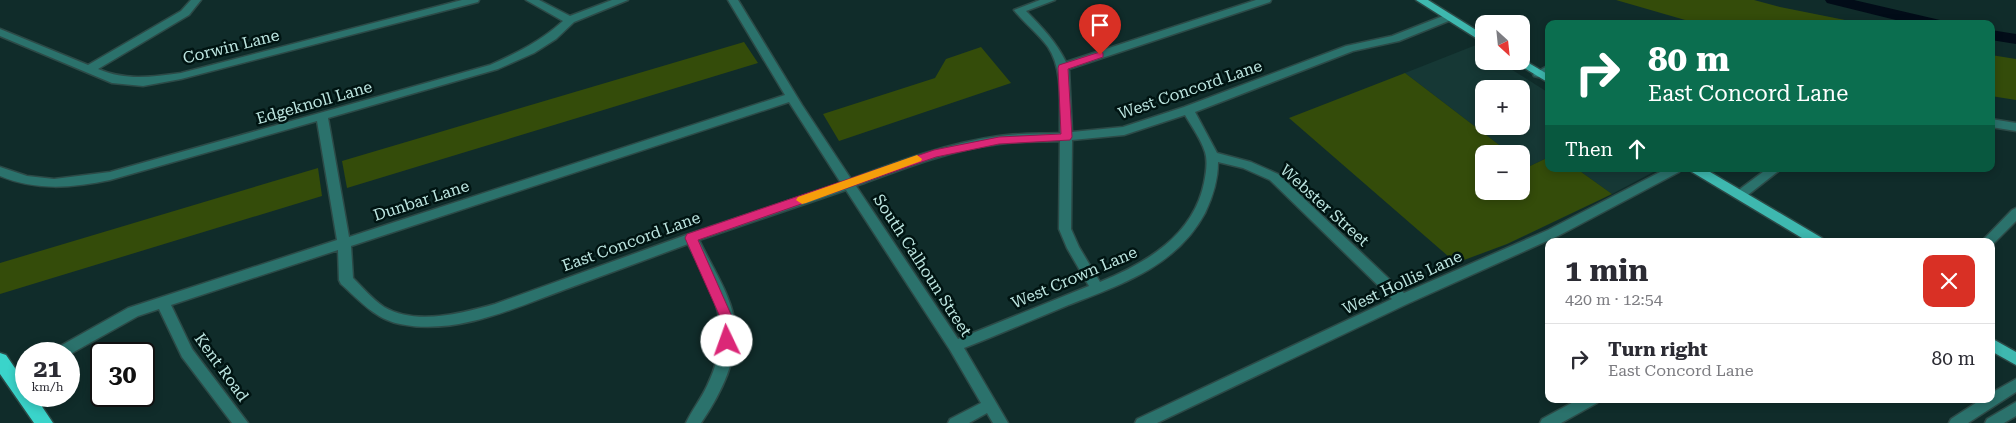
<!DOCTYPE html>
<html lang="en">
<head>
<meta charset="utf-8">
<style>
	body { margin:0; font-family:"Roboto Serif",serif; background:#f7f7f7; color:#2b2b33; height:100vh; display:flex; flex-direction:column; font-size:19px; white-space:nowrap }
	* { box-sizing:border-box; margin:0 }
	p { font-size:16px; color:#7c7c81 }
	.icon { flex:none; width:28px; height:28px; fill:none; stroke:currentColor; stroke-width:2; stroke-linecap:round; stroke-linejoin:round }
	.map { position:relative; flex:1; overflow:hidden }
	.side { position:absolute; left:1545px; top:238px; width:450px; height:165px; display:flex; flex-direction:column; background:#fff; border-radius:10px; box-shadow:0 2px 8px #0003 }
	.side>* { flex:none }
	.guide { position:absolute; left:1545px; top:20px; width:450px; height:152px; border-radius:10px; box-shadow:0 2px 8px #0003; background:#0b6e4f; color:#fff; overflow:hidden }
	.needle { width:32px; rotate:153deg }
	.controls { position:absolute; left:1475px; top:15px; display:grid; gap:10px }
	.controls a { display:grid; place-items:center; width:55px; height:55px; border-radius:10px; background:#fff; box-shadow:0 2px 8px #0003; font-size:25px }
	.speed { position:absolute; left:15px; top:342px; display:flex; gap:10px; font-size:25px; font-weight:700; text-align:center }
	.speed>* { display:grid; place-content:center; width:65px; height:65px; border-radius:50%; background:#fff; box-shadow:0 2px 8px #0003; line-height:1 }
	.speed small { font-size:12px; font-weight:400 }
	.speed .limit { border:2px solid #111; border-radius:8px; background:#fff; color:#111 }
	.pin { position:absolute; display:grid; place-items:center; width:42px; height:42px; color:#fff; margin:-51px -21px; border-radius:50% 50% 50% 0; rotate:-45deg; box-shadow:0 0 5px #0007 }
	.pin .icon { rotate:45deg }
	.me { position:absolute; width:55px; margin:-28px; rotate:357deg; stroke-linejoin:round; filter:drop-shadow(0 0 4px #0008) }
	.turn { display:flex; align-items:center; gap:18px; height:105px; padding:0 20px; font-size:22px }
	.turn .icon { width:65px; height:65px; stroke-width:2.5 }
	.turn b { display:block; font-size:35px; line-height:42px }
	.then { display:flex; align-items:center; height:48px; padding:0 20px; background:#0003; gap:10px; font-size:19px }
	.round { display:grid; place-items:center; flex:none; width:52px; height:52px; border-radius:10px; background:#f7f7f7 }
	.headline { display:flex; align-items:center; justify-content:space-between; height:85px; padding:0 20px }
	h1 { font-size:30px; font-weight:700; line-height:38px }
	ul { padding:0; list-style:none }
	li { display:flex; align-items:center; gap:15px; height:70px; padding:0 20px; border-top:1px solid #e1e1e2 }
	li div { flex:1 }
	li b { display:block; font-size:19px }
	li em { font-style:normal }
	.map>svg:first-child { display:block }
</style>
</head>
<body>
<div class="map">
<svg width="2016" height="423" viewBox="0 0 2016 423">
	<rect width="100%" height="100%" fill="#102c2a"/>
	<!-- built -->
	<g fill="#163835" fill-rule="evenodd">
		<path d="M1476,45L1484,51V61H1498L1549,93V157L1528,167L1521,162V154H1511L1405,73ZM1484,89H1521V126H1484Z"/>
		<polygon points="1577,169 1659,169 1612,194"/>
	</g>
	<!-- green -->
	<g fill="#344c0a">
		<polygon points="1616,0 1754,0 1780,7 1865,24 1699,24"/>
		<polygon points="744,42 758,63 347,188 342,161"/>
		<polygon points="981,47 1011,83 839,141 823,114 935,78 946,59"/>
		<polygon points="1991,55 2016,59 2016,100 1991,96"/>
		<polygon points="1405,73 1511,154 1484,154 1484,191 1521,191 1521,162 1528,167 1549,157 1549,169 1577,169 1612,194 1507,244 1456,263 1289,118"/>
		<polygon points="318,168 322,196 0,294 0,263"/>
	</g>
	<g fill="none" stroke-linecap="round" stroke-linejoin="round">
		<!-- river -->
		<g fill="#020c18" fill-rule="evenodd">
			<polygon points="1825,0 1854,0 1940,20 1942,24 1912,24 1827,3"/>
			<polygon points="1991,30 2016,34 2016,44 1991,40"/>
		</g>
		<defs>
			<g id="minor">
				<path d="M191,0H201L189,15L98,69C126,81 151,77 181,73L462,0H479L478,2L181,79L143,86L112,83L0,36V29L88,65L181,11Z"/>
				<path d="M526,0H539L570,16L612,0H628L574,22L556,39L534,53L498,69L328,118L349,237L785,95L728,0H738L802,105L851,179C899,161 948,143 999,136C1019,133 1040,134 1060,133C1059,106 1064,71 1048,47C1038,33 1024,23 1014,10L1040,0H1055L1026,11C1042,27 1056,42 1066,62L1256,0H1271L1270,2L1069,69L1072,132L1123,127L1184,107L1346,46L1392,36L1443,16H1451L1452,18L1451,20L1399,41L1353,51L1195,112L1217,153L1251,162L1278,174L1404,293L1548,230L1666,169H1681L1679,172L1558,236L1407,304L1157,423H1135L1137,419L1392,299L1270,180L1243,168L1218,162C1218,180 1213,196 1205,213C1176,267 1120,285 1066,306C1032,320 998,335 964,348L1008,423H993L987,413L969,423H948L950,419L981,403L950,350L846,190L699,240C711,265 728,290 734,318C741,354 721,394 701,423H686C692,410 701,399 707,386C735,328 715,297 688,244C648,259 609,273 569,288C517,307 457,336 400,324C375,319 359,300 341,284L339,280L338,250L171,305L192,349L248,423H232L182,357L159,309L138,316L72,353H62L60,349L62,345L128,308L337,240L317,121L110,180C72,188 36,191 0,176V167L27,176L54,179L110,172L490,65C517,53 541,41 563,21ZM789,102L841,183L686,235L495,304C463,313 416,326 384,307C373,300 362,287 353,278L351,246ZM1185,115C1192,127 1201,139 1205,152C1208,162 1206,173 1204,183C1193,236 1146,263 1100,282L1079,247L1071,229L1072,140L1124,135ZM1060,141L1059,229L1067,248L1089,286L958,339L856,186C902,169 950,150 999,144C1019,141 1040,142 1060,141Z"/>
				<polygon points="1549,65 1549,73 1538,77 1534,76 1533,74"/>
				<polygon points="1991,119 2016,123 2016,131 1991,127"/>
				<polygon points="1767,169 1781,169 1744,198 1736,198 1734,195 1736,192"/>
				<polygon points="2016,208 2016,221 1993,244 1991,241 1982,241 2012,210"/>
				<polygon points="2016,379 2016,392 1968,423 1949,423 1951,419 1982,399 1991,399 1991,393"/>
				<polygon points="1579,399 1599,399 1597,403 1561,423 1540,423 1542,419"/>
				<polygon points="2016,402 2016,416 2004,423 1985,423 1987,419"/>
			</g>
			<g id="major">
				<polygon points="1416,0 1428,0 1484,35 1484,43"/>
				<polygon points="1522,59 1549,75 1549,83 1513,61 1521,61"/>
				<polygon points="1690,169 1705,169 1822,238 1823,241 1807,241 1692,172"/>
				<polygon points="1991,338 2016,352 2016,365 1991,351"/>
			</g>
			<polygon id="highway" points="0,353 6,355 26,384 26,396 35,396 53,423 34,423 0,374"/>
		</defs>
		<!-- minor casing -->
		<use href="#minor" stroke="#2c4a47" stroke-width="3"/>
		<!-- major casing -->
		<use href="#major" stroke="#2c4a47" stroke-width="3"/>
		<!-- highway casing -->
		<use href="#highway" stroke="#2c4a47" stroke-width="3"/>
		<!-- minor -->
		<use href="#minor" fill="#2b726c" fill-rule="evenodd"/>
		<!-- major -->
		<use href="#major" fill="#3eb8af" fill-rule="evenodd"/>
		<!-- highway -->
		<use href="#highway" fill="#3ad4ca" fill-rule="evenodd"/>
	</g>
	<!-- route -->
	<polygon fill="#db2777" stroke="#8e194d" points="1100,52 1103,53 1103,57 1068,69 1072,137 1070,140 999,144 936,157 698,240 733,319 733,341 732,345 723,345 721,341 721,319 685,238 687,234 934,150 999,137 1061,134 1058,68 1059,65"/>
	<!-- slow -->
	<polygon fill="#f59e0b" points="917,155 922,159 921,161 806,203 802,204 796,200 798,197"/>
	<g text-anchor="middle" stroke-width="5" stroke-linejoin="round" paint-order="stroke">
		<!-- street labels -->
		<g font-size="16" fill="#bde6e1" stroke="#001412">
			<text transform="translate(231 46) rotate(-14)" y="6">Corwin Lane</text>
			<text transform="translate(1190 89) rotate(-19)" y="6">West Concord Lane</text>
			<text transform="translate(314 102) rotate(-16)" y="6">Edgeknoll Lane</text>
			<text transform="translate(421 200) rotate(-18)" y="6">Dunbar Lane</text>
			<text transform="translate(1325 205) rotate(42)" y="6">Webster Street</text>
			<text transform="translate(631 241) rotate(-20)" y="6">East Concord Lane</text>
			<text transform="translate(923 265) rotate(57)" y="6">South Calhoun Street</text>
			<text transform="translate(1074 277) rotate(-23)" y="6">West Crown Lane</text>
			<text transform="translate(1402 282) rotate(-25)" y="6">West Hollis Lane</text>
			<text transform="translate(222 367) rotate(54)" y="6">Kent Road</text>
		</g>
	</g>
</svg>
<div class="controls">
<a><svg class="needle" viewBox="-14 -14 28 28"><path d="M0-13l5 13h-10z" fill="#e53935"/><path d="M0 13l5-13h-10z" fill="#7c7c81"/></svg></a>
<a>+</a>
<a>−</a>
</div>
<div class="speed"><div>21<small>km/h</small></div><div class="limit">30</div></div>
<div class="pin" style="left:1100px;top:55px;background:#d93025"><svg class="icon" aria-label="arrive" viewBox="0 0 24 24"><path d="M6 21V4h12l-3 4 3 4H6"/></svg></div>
<svg class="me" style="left:727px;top:341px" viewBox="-20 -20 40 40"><circle r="19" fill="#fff"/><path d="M0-13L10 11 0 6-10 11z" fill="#db2777"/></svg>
<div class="guide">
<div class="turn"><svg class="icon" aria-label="right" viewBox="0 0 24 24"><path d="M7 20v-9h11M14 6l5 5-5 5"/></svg><div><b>80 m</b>East Concord Lane</div></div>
<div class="then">Then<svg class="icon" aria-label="ahead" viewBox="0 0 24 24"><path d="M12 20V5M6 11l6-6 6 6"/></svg></div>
</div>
<section class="side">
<div class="headline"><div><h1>1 min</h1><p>420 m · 12:54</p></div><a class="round" style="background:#d93025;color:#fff"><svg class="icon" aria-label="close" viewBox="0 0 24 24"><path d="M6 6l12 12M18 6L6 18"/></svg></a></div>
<ul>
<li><svg class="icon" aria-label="right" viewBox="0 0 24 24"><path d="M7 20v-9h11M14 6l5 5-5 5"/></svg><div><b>Turn right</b><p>East Concord Lane</p></div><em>80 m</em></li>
</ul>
</section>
</div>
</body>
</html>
